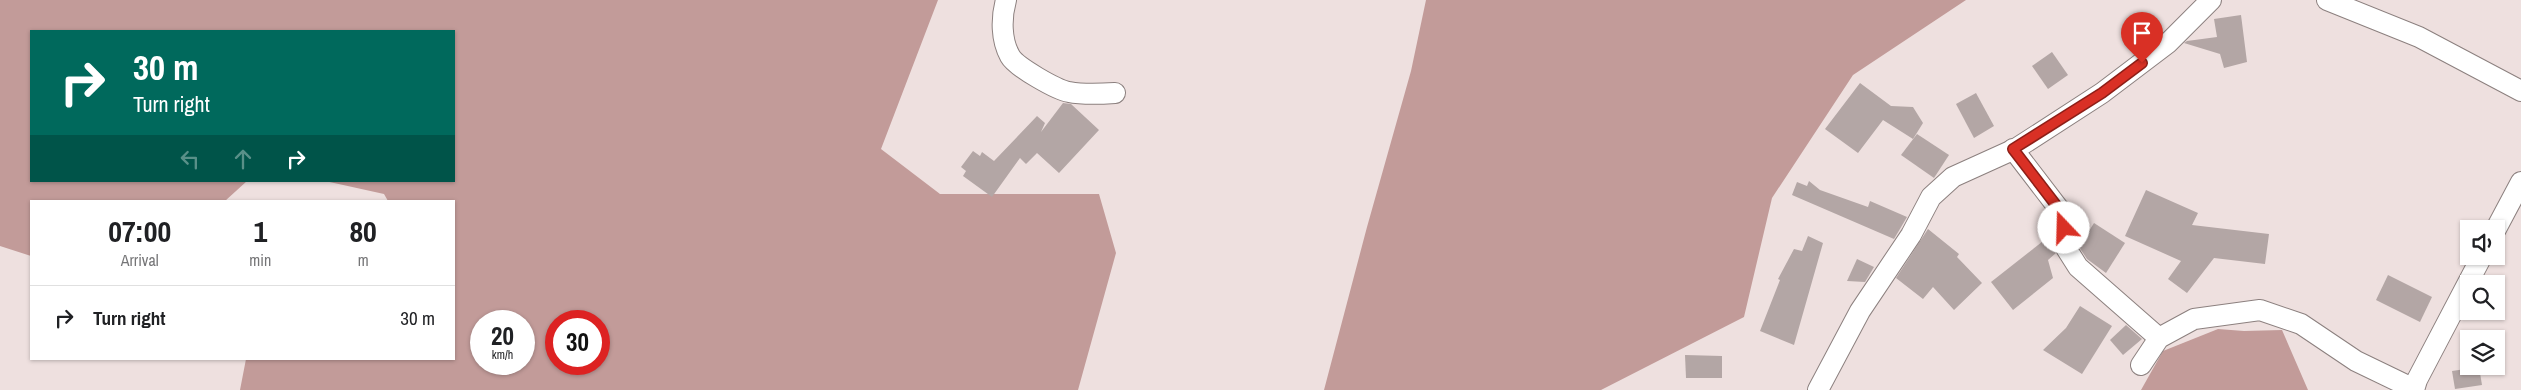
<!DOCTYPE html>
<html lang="en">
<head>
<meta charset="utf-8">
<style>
	body { margin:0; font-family:"Archivo Narrow",sans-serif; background:#f6f6f6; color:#202124; height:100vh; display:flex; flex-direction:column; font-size:19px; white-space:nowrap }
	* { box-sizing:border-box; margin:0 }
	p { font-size:16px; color:#757577 }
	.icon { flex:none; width:28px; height:28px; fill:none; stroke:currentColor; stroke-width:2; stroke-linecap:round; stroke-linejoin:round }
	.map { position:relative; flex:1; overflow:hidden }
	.sheet { position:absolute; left:30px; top:200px; width:425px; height:160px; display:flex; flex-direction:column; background:#fff; border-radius:0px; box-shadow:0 1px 4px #0004 }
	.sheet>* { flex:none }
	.banner { position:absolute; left:30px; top:30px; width:425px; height:152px; border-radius:0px; box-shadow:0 1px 4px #0004; background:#00695c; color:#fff; overflow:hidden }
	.controls { position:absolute; left:2460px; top:220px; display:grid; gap:10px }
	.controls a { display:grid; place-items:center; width:45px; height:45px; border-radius:0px; background:#fff; box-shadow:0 1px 4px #0004; font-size:25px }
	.speed { position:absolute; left:470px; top:310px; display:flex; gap:10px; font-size:25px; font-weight:700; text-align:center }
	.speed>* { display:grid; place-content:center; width:65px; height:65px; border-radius:50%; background:#fff; box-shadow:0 1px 4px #0004; line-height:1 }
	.speed small { font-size:12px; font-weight:400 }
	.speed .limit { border:8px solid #d22; background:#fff; color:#111 }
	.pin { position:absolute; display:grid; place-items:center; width:42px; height:42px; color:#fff; margin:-51px -21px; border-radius:50% 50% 50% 0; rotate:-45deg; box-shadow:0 0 5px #0007 }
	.pin .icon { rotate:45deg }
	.me { position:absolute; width:55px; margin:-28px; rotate:339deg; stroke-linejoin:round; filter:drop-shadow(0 0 4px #0008) }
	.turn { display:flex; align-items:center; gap:18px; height:105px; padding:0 20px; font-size:22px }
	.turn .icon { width:65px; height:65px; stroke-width:2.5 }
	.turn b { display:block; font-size:35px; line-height:42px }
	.lanes { display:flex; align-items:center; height:48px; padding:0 20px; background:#0003; justify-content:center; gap:25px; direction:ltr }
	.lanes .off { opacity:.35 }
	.eta { display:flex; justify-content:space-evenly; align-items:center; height:85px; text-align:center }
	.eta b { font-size:30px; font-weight:700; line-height:35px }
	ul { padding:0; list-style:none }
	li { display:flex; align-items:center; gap:15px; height:65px; padding:0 20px; border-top:1px solid #e0e0e0 }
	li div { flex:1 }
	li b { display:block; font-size:19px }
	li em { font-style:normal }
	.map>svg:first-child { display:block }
</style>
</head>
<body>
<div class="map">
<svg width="2521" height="390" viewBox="0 0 2521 390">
	<rect width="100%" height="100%" fill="#eee0df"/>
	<!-- forest -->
	<g fill="#c29b99" fill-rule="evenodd">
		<path d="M0,0H938L881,149L940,194H1099L1116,253L1078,390H240L246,359H454V201H388L384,194L325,181H454V31H31V181H247L225,201H31V256L0,246ZM481,321H524V364H481ZM556,321H599V364H556Z"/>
		<polygon points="1426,0 1966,0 1853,75 1772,198 1744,317 1601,390 1324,390 1367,227 1411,71"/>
		<polygon points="2218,329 2244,331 2282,330 2308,390 2141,390 2163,351"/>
	</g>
	<!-- building -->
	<g fill="#b3a6a5">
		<polygon points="2241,15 2247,62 2224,68 2220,54 2184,43 2187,41 2217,37 2214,19"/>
		<polygon points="2052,52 2068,75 2048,89 2032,66"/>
		<polygon points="1860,83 1891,106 1913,107 1923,123 1913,139 1883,120 1858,153 1825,129"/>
		<polygon points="1976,93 1994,126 1974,138 1956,104"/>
		<polygon points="1063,103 1071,104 1099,130 1059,173 1037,153 1026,164 1020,158 992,197 963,176 966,171 961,167 973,151 980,156 982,152 994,161 1037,116 1045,123 1041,132"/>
		<polygon points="1917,134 1949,155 1934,178 1901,155"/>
		<polygon points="1809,181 1820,190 1868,207 1870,201 1907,217 1894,239 1792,195 1797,182 1807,186"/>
		<polygon points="2146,190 2198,213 2192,225 2269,234 2265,264 2214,258 2187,293 2168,279 2181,261 2125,236"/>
		<polygon points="2094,223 2125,243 2106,273 2087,259 2079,247"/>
		<polygon points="1928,229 1959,254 1957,257 1982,283 1954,310 1933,287 1923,299 1896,278"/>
		<polygon points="1808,236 1823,243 1794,345 1760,331 1780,280 1778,279 1794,249 1802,251"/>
		<polygon points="2047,238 2054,246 2056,253 2048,260 2053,278 2013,310 1991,282"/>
		<polygon points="1857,259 1874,267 1865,282 1847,281"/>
		<polygon points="2388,275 2432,297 2420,322 2376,300"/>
		<polygon points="2080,306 2112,326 2082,374 2043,350 2066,328"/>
		<polygon points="2126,325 2142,339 2123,355 2110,340"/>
		<polygon points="1685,355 1722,356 1722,378 1686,378"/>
		<polygon points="2479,367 2482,385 2455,389 2452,371"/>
	</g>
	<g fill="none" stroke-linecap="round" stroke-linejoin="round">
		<defs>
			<g id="street">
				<path d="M1006,0C1001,18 1001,40 1010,56C1016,67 1057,90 1069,92C1084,95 1100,94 1115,93"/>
				<polyline points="2327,0 2419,37 2521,91"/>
				<polyline points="2013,149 2059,209 2066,248 2078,267 2159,338"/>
				<polyline points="2496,229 2521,182"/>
				<polyline points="2141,365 2159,338 2194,319 2260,310 2301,324 2356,361 2414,389"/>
				<polyline points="1818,390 1860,311 1911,235 1931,197 1953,177 2017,148 2102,93 2168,43 2211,0"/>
				<polyline points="2414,390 2417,380 2482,256"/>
			</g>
		</defs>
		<!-- street casing -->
		<use href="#street" stroke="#8c807f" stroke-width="22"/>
		<!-- street -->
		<use href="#street" stroke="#fff" stroke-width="20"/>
	</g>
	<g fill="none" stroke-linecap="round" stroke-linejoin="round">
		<defs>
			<polyline id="route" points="2064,228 2059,209 2013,149 2102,93 2142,63"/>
		</defs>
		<!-- route casing -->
		<use href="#route" stroke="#8d1f18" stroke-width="12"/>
		<!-- route -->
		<use href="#route" stroke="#d93025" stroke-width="9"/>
	</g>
</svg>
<div class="controls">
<a><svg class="icon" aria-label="sound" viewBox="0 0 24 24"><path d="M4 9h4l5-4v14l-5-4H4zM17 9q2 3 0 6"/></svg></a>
<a><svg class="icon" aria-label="search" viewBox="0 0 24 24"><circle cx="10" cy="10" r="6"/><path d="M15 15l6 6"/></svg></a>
<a><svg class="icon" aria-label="layers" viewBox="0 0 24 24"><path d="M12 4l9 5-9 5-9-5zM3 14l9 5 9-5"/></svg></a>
</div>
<div class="speed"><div>20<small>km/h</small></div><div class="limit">30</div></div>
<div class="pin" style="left:2142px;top:63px;background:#d93025"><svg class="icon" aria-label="arrive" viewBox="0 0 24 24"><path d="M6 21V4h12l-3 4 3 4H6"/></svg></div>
<svg class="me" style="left:2064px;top:228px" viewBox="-20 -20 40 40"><circle r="19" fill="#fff"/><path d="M0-13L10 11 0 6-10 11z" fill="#d93025"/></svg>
<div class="banner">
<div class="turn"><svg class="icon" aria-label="right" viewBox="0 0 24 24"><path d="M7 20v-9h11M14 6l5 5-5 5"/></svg><div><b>30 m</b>Turn right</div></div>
<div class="lanes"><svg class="icon off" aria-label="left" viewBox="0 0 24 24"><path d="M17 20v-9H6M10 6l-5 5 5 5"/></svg><svg class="icon off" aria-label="ahead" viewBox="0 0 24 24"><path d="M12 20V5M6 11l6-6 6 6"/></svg><svg class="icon" aria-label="right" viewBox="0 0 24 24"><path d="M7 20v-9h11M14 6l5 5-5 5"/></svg></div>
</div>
<section class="sheet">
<div class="eta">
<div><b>07:00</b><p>Arrival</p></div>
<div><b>1</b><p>min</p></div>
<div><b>80</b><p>m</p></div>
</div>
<ul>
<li><svg class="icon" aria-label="right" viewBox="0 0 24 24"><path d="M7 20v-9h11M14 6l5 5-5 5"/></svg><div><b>Turn right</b></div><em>30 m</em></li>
</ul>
</section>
</div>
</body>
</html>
